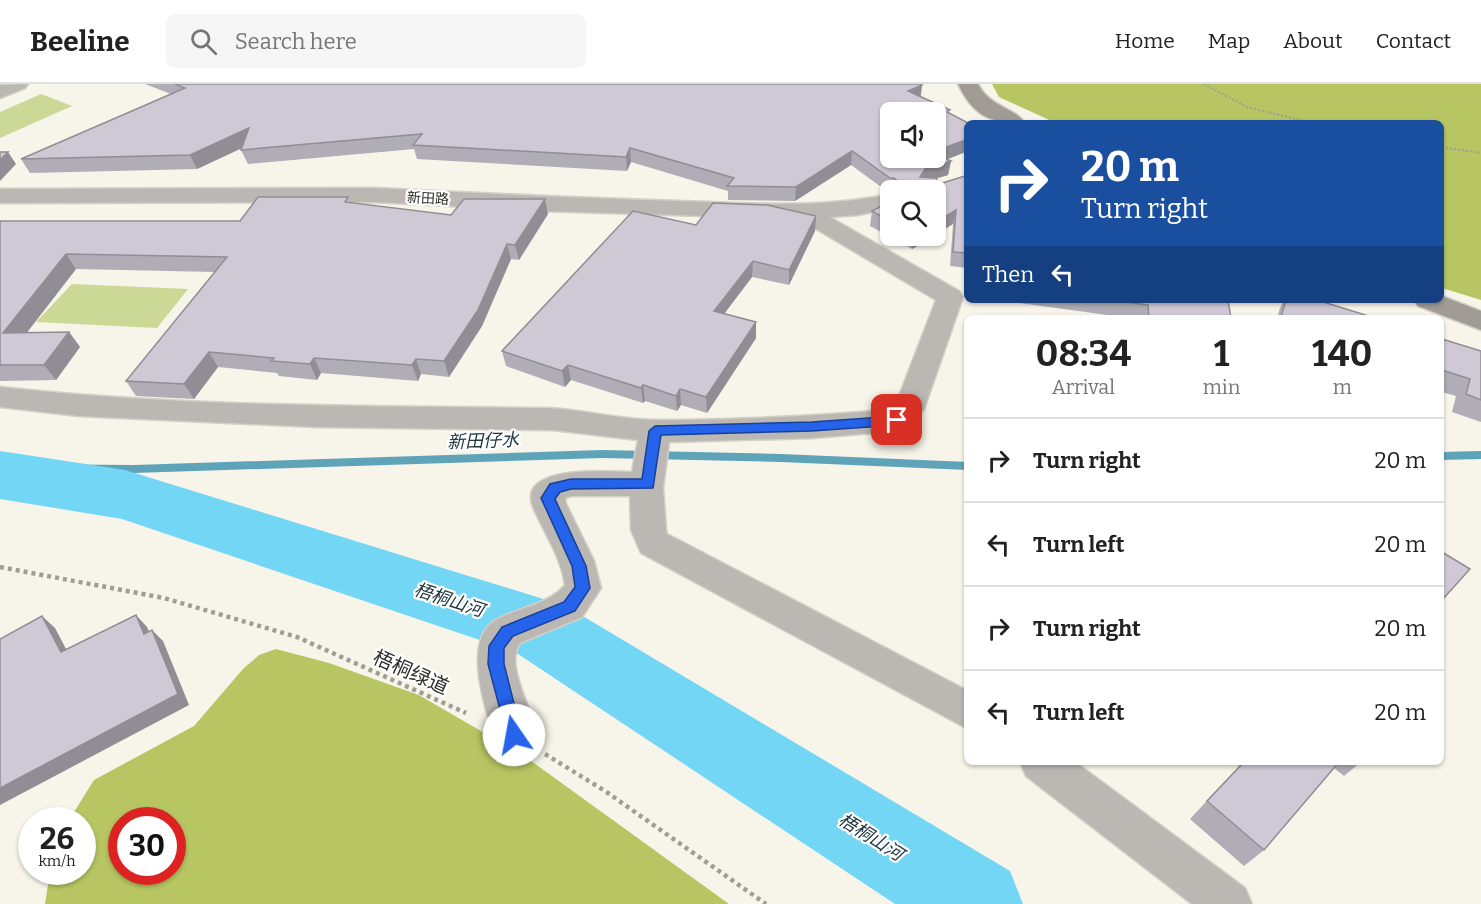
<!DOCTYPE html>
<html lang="en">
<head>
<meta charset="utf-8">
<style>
	body { margin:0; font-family:Bitter,"Noto Sans SC",serif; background:#f6f6f6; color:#222; height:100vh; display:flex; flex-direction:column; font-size:22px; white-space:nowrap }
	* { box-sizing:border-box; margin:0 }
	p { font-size:20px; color:#767676 }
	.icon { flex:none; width:33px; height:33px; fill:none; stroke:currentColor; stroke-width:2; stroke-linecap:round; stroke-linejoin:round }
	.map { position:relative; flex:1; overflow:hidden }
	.sheet { position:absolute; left:964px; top:231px; width:480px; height:450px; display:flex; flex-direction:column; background:#fff; border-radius:9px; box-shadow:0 2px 4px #0004 }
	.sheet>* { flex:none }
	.top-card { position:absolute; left:964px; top:36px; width:480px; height:183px; border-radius:9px; box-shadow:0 2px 4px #0004; background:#1a4fa0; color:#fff; overflow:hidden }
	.controls { position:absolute; left:880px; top:18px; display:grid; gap:12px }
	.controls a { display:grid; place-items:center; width:66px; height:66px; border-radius:9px; background:#fff; box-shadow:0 2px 4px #0004; font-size:30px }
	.speed { position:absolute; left:18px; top:723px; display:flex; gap:12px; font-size:30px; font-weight:700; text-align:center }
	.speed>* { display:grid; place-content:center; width:78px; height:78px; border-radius:50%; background:#fff; box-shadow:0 2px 4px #0004; line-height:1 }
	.speed small { font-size:15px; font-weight:400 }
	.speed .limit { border:9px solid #d22; background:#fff; color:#111 }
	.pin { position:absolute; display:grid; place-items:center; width:51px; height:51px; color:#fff; margin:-26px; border-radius:12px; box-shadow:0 3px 9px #0006 }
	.me { position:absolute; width:66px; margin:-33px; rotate:348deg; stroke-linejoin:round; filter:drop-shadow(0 0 4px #0008) }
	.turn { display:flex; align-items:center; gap:21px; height:126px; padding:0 18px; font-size:27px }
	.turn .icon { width:78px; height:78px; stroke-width:2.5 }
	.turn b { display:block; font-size:42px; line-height:51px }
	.then { display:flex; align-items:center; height:57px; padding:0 18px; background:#0003; gap:12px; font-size:22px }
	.eta { display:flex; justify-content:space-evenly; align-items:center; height:102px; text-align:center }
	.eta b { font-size:36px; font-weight:700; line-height:42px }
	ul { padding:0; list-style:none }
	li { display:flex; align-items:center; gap:18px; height:84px; padding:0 18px; border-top:2px solid #e0e0e0 }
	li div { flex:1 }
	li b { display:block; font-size:22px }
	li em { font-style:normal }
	header { display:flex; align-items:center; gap:36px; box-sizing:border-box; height:84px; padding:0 30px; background:#fff; border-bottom:2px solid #e0e0e0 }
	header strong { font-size:28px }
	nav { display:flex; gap:33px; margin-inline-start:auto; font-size:21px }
	.search { width:420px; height:54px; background:#f6f6f6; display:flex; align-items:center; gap:15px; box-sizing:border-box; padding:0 21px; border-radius:9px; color:#767676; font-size:22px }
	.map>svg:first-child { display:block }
</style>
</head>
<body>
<header>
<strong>Beeline</strong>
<div class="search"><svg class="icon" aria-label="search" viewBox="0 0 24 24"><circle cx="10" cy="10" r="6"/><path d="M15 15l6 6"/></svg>Search here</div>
<nav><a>Home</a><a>Map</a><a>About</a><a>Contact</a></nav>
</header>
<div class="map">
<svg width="1481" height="820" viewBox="0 0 1481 820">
	<rect width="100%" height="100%" fill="#f7f4e9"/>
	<!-- green -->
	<g fill="#ccd895">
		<polygon points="41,10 72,22 0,54 0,28"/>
		<polygon points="72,200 188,205 157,244 36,238"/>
	</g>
	<!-- forest -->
	<g fill="#b7c662" fill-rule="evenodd">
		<polygon points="992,0 1481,0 1481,216 1442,204 1442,39 1056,39 999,13"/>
		<path d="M276,565L329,579L419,611L527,674L729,820H45L50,788H82V736H69L94,696L194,642L243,585L259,571ZM122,736H172V788H122Z"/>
	</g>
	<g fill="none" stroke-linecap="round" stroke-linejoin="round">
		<!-- stream -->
		<g fill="#5fa3b8" fill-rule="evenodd">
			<polygon points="602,366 781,370 968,378 968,386 781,378 602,374 134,389 0,388 0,380 134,381"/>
			<polygon points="1481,367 1481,375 1442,376 1442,368"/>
		</g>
		<!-- river -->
		<polygon fill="#74d6f5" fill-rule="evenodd" points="0,367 125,386 566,522 1010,787 1023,820 895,820 515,568 122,435 0,415"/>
		<defs>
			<g id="minor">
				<polygon points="28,0 25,4 0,14 0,1"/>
				<path d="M804,121L812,123L959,207L963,213L924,325L908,344L897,347L812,354L669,358L663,404L666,446L667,450L968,607V645L641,469L631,446L630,412H571L565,414L566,420L594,477L601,504L582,533L520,559C503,582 536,627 534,651C534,655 530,661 528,664L514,670L500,664C487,635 460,556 496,536C519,523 548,521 565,501C561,472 544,449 533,423C516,379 611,388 632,388L638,356L553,346L317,343L79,332L0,323V303C180,323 363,322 545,324C582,325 620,336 658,336C735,336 812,332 889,326L896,320L936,216L796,133L792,128L796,123Z"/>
				<polygon points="1020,678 1075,678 1245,804 1252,820 1192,820 1026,692"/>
			</g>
			<path id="tertiary" d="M374,104C475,109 577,114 678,117C750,119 821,125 891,110V124L858,131L804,135L542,127L374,118L0,119V105Z"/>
			<g id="secondary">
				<path d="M958,0H978C991,24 1014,23 1025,39C990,39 974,33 958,0Z"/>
				<polygon points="1442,212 1481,227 1481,246 1418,222 1414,216 1442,216"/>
			</g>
		</defs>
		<!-- minor casing -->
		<use href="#minor" stroke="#d3d0c6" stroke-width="3"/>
		<!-- tertiary casing -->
		<use href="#tertiary" stroke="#d3d0c6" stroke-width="3"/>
		<!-- secondary casing -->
		<use href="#secondary" stroke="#d3d0c6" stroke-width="3"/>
		<!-- path-far1 -->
		<g stroke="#9f9d95" stroke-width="2" stroke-dasharray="2 2" stroke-linecap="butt">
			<polyline points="1204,0 1247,23 1312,39"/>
			<polyline points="1442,63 1481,69"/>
		</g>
		<!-- path -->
		<g stroke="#9f9d95" stroke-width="4.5" stroke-dasharray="4 4" stroke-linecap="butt">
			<polyline points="0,483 164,514 297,553 466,629"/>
			<polyline points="545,670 605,707 766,820"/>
		</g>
		<!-- minor -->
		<use href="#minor" fill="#bbb8b4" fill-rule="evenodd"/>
		<!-- tertiary -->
		<use href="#tertiary" fill="#bbb8b4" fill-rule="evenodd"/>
		<!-- secondary -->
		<use href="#secondary" fill="#a09b95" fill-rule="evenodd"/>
	</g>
	<!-- wall -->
	<g fill="#b1adb6">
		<polygon points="145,0 920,0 922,1 921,13 950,29 968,67 947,75 951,77 948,91 936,94 939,100 968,91 968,184 950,182 953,140 936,106 891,106 891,108 888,108 851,81 795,117 728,116 728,107 631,78 627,87 417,75 414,65 248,80 241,66 242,64 197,85 30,89 21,75 171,10"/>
		<polygon points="891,117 891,152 935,152 912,165 870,142 872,127"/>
		<polygon points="350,119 451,131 548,130 519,176 511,175 482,242 449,293 421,290 418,297 321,289 317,296 279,292 277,289 218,283 194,315 136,312 126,297 215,188 76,185 27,248 69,248 80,263 56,296 0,297 0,137 240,137"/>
		<polygon points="816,132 815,147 789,201 752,193 724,230 756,254 707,329 681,321 677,327 645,317 643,319 571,296 565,303 506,282 502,267 696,141"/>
		<polygon points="998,216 1228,216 1231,234 1129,234"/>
		<polygon points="1284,216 1317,216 1375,234 1277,234 1280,224"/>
		<polygon points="1442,255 1481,267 1481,338 1452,328 1456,312 1442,308"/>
		<polygon points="1234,678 1361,678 1344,692 1334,684 1264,766 1244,782 1190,735 1239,682"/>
	</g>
	<!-- shaded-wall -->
	<g fill="#908d94">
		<polygon points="922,1 920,14 908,7"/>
		<polygon points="249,44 255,58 197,85 190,71"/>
		<polygon points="968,55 968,67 928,83 936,74 936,67"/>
		<polygon points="630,64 631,78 627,87 626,73"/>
		<polygon points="852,67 851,81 795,117 796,103"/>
		<polygon points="8,68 16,80 0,97 0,76"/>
		<polygon points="951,77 948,91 922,99 920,93 925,85"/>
		<polygon points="545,115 548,130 519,176 515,161"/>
		<polygon points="956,126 953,140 936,151 936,138"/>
		<polygon points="816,132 815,147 789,201 789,186"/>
		<polygon points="914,152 935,152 912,165"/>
		<polygon points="507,160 511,175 482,242 449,293 444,277"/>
		<polygon points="66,170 76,185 15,264 3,249"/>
		<polygon points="753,177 752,193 714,243 714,227"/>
		<polygon points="756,238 756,254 707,329 706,313"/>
		<polygon points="69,248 80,263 56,296 44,281"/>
		<polygon points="209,268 218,283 194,315 184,300"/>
		<polygon points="314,274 321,289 317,296 310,280"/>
		<polygon points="416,275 421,290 418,297 412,281"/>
		<polygon points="568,281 571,296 565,303 562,287"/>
		<polygon points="643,301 645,317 643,319 641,304"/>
		<polygon points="680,305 681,321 677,327 676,312"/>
		<polygon points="136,531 147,543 155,562 144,550"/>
		<polygon points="42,532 55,544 74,580 61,568"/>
		<polygon points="152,546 163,557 189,621 0,721 0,704"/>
	</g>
	<!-- building -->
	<g fill="#cec9d4" stroke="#908d94" stroke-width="1.5">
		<polygon points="175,0 920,0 922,1 908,7 950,26 947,28 968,39 968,55 936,67 936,28 891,28 891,74 936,74 936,71 951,77 925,85 920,93 936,94 939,100 968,91 968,169 953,168 956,126 936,138 936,106 908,106 894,94 890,94 852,67 796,103 727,102 734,94 630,64 626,73 413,61 422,50 241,66 249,44 190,71 21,75 185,4"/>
		<polygon points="0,68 8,68 0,76"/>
		<polygon points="258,113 348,113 345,118 451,131 464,115 545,115 515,161 507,160 478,226 444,277 416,275 412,281 314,274 310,280 271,277 274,274 209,268 184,300 126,297 227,173 66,170 3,249 69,248 44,281 0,281 0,137 240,137"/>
		<polygon points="891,117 891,138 872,127"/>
		<polygon points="713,119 767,121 816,132 789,186 753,177 714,227 756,238 706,313 680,305 676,312 643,301 641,304 568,281 562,287 502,267 633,127 696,141"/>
		<polygon points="1110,216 1228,216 1231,234 1149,234 1148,221"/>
		<polygon points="1286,216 1317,216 1375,234 1284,234 1281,233"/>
		<polygon points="1442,255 1481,267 1481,316 1466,310 1470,295 1442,286"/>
		<polygon points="1442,468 1470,485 1442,516"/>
		<polygon points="136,531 144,550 152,546 178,610 0,704 0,555 42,532 61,568"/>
		<polygon points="1244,678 1339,678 1264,766 1207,717"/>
	</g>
	<!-- route -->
	<polygon fill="#2563eb" stroke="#184099" stroke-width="1.5" points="897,332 903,336 897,341 812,347 661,351 653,404 571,405 560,408 555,415 586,482 590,504 575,527 513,552 504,564 504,580 522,651 520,656 514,658 508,656 488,580 489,562 502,543 564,518 575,503 572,482 541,414 550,400 571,395 642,395 649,347 655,342 812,338"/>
	<g text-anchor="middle" stroke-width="4.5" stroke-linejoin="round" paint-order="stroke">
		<!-- far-street labels -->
		<g font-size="14" fill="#2d2c28" stroke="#fff">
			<text transform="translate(428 114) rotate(3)" y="5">新田路</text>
		</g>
		<!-- water labels -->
		<g font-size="18" font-style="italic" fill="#223940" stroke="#fff">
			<text transform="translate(483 357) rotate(-2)" y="6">新田仔水</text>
			<text transform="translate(449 516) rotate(18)" y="6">梧桐山河</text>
			<text transform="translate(871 753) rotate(32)" y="6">梧桐山河</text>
		</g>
		<!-- near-street labels -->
		<g font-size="20" fill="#2d2c28" stroke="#fff">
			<text transform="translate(411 588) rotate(24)" y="7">梧桐绿道</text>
		</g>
	</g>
</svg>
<div class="controls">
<a><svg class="icon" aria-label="sound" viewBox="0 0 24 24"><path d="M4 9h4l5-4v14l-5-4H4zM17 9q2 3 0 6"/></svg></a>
<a><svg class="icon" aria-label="search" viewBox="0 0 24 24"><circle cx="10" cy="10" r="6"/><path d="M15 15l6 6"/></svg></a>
</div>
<div class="speed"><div>26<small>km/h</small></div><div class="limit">30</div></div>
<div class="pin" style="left:897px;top:336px;background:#d93025"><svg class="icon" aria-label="arrive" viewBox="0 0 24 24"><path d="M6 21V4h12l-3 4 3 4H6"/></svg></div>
<svg class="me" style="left:514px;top:651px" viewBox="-20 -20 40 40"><circle r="19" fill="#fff"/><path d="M0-13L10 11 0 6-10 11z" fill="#2563eb"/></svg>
<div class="top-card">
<div class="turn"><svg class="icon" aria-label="right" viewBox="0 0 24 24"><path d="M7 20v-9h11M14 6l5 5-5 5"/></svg><div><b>20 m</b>Turn right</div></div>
<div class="then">Then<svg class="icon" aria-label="left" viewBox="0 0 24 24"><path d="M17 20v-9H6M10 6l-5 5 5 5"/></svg></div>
</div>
<section class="sheet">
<div class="eta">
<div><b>08:34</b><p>Arrival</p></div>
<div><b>1</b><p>min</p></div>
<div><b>140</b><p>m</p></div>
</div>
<ul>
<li><svg class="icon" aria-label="right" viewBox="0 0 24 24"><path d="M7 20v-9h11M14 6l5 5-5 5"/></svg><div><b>Turn right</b></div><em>20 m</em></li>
<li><svg class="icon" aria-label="left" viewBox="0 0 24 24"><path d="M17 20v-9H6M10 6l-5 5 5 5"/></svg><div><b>Turn left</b></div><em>20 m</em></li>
<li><svg class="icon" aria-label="right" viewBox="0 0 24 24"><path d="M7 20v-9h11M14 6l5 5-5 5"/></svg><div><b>Turn right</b></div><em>20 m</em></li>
<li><svg class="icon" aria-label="left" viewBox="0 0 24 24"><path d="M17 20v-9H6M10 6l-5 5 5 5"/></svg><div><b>Turn left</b></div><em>20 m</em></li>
</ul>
</section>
</div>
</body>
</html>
